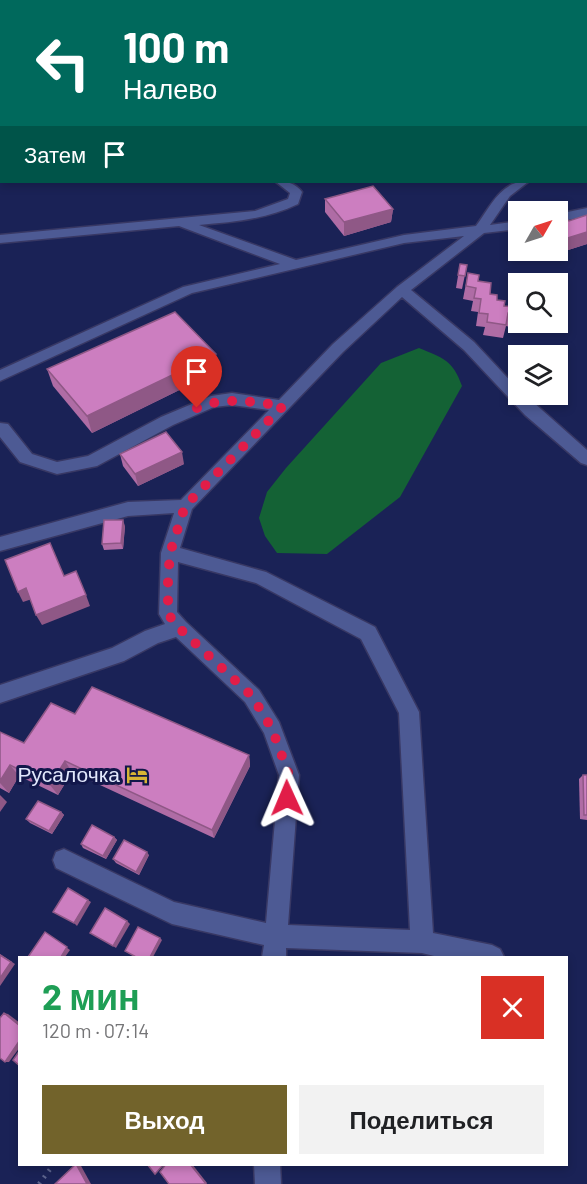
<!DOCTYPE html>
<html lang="ru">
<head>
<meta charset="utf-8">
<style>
	body { margin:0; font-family:Barlow,sans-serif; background:#f2f2f2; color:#202124; height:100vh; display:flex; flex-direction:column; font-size:22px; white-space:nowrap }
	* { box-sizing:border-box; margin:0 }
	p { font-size:20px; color:#757577 }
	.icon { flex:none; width:33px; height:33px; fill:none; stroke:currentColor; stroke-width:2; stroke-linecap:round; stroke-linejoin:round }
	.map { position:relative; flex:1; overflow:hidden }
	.sheet { position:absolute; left:18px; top:956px; width:550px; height:210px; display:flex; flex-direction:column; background:#fff; border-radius:0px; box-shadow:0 3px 9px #0003 }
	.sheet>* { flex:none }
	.guide { position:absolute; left:0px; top:0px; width:588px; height:183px; box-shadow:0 3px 9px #0003; background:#00695c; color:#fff; overflow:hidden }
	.needle { width:39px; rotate:51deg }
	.tools { position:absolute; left:508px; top:201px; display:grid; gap:12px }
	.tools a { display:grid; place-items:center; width:60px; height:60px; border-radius:0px; background:#fff; box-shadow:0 3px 9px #0003; font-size:30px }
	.pin { position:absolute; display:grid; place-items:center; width:51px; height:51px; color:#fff; margin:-62px -26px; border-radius:50% 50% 50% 0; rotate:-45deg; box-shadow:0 0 6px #0007 }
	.pin .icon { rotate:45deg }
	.me { position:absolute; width:66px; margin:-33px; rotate:359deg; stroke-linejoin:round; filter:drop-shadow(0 0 4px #0008) }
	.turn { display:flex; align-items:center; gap:21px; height:126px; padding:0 24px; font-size:27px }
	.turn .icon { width:78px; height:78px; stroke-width:2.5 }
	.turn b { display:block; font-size:42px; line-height:51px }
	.then { display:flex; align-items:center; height:57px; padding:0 24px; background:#0003; gap:12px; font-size:22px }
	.round { display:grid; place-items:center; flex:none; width:63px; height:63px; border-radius:0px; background:#f2f2f2 }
	.summary { display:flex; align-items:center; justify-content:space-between; height:102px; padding:0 24px }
	h1 { font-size:36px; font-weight:700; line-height:45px; color:#1e9e55 }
	.cta { display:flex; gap:12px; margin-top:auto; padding:12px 24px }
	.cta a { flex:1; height:69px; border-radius:0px; background:#72632b; color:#fff; font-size:24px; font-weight:700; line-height:69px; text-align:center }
	.cta a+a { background:#f2f2f2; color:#202124 }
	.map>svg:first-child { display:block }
</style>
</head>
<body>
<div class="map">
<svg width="587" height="1184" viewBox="0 0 587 1184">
	<rect width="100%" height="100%" fill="#1a2256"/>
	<!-- forest -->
	<g fill="#146235">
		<polygon points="160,0 396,0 398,1 164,2"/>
		<path d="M419,348C443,358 453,360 462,386L400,497L327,554L277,553L265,536L259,518L267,492L286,468L381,363Z"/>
	</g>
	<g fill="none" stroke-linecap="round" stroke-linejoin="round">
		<defs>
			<g id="minor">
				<polygon points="0,0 6,0 7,2 2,2 0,5"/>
				<polygon points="131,0 145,0 146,2 132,2"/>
				<polygon points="496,0 513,0 514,2 497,2"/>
				<rect x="586" y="75" width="1" height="6"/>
				<rect x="0" y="85" width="2" height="6"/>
				<rect x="0" y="124" width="2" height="6"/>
				<rect x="586" y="151" width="1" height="8"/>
				<path d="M276,182C287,181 295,183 302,192L298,204C267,219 234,222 199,225L296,260L404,235L476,226C490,207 502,179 528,182L510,196L490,225L519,221V229L484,233L411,290L474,342L519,390V394H524L587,450V465L581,463L525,415L464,350L402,297L343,352L192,509L180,548L266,572L375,627L419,712L433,933L492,945L500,949L504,957H438L422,953L286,948V957H262L264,945L172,924L56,868L53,860L56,852L64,849L174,902L266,923L279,775L264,733L245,702L176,637L158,643L124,661L0,703V685L112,648L145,631L165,624L159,614L161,553L174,513L128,516L0,551V537L128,502L181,500L269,410L232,405L214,407L173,425L97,466L57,474L20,462L0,437V423L8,424L32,454L57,462L88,456L161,417L211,396L232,393L279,400L333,344L397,287L464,236L404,243L192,293L0,381V370L183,287L280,264L179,226L0,243V235L255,211L288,199L290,193ZM178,562L256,583L361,639L399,713L410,930L288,925L299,775L279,722L259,690L186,622L177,612Z"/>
				<polygon points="587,208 587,216 558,222 558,214"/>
				<polygon points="254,1164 280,1164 281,1184 255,1184"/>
			</g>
		</defs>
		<!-- minor casing -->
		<use href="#minor" stroke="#383864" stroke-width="3"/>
		<!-- path -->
		<polyline stroke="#5d648d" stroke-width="4.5" stroke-dasharray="2 6" stroke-linecap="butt" points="39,1184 54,1164"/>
		<!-- minor -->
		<use href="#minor" fill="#4d5a94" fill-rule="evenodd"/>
	</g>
	<!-- wall -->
	<g fill="#af6ca5">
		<rect x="411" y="0" width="77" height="2"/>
		<polygon points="560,0 587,0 587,5 586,2 568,2"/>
		<polygon points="2,10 2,29 0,24 0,11"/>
		<rect x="0" y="44" width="2" height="33"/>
		<polygon points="325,199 393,209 391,222 344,236 325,212"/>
		<polygon points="587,215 587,244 540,259 532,250 558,250 558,219 565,217 569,221"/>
		<polygon points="460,264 467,265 462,289 456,288"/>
		<polygon points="468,273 478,281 490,294 514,314 510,327 506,326 503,338 483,335 485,327 476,326 478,312 471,311 473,301 463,299"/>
		<polygon points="216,354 218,371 92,433 53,386 47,369"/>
		<polygon points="120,454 184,464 138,486 123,466"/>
		<polygon points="125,526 123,549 104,550 102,544"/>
		<polygon points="75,714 249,755 250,766 214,838 72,772 58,795 19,776 9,793 0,788 0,732 24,743"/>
		<polygon points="583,775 587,775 587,820 580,819 579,779"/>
		<polygon points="61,812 64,815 52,834 30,823 26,819"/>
		<polygon points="114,837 117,840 106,859 83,848 81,844"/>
		<polygon points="149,855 139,875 116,863 113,859"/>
	</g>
	<!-- shaded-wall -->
	<g fill="#8f5886">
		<polygon points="393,209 391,222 344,236 344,222"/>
		<polygon points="587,232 587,244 540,259 542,250 558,250 558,241"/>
		<polygon points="216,354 218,371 92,433 87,416"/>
		<polygon points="182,452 184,464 138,486 135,474"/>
		<polygon points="123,520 125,526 123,549 121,543"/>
		<polygon points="26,588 32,599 23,602 18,592"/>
		<polygon points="86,595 90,606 42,625 36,615"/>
		<polygon points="249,755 250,766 214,838 212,830"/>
		<polygon points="65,761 72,772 58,795 50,785"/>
		<polygon points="10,765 19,776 9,793 0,783 0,781"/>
		<polygon points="0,795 7,802 0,812"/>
		<polygon points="61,812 64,815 52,834 49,831"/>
		<polygon points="114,837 117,840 106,859 103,856"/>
		<polygon points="147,852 149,855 139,875 136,872"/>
		<polygon points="88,900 91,902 77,926 74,923"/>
		<polygon points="127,921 130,924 116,948 113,946"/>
		<polygon points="45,932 70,950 65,957 61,957"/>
		<polygon points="160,938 162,940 153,957 150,957"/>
		<polygon points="0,954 15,964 0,986"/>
		<polygon points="4,1013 8,1014 20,1023 20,1026"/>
		<polygon points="20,1040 20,1047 9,1062 5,1062"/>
		<polygon points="76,1164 80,1164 91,1184 87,1184"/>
		<polygon points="190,1164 192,1164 207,1183 206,1184"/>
	</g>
	<!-- building -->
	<g fill="#cc7ec0" stroke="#8f5886" stroke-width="1.5">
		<polygon points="33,0 49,0 51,2 29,2"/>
		<polygon points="436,0 488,0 487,2 444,2"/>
		<rect x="586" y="14" width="1" height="30"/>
		<rect x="0" y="44" width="2" height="21"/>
		<polygon points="373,186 393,209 344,222 325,199"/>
		<polygon points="587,215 587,232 558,241 558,219 565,217 569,221"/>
		<polygon points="460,264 467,265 465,276 458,275"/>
		<polygon points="468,273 479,275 478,281 491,283 490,294 497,295 497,300 505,301 504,306 515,307 514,314 508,313 506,325 487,322 488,314 479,313 481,299 474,298 476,288 466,286"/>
		<polygon points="175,312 216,354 87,416 47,369"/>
		<polygon points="166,432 182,452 135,474 120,454"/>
		<polygon points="104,520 123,520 121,543 102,544"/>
		<polygon points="50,543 64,576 76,571 86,595 36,615 26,588 18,592 5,560"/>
		<polygon points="92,687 249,755 212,830 65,761 50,785 10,765 0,781 0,732 24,743 51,703 75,714"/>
		<polygon points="583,775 587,775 587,815 584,815"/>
		<polygon points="38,801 61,812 49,831 26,819"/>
		<polygon points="92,825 114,837 103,856 81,844"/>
		<polygon points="124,840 147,852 136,872 113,859"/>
		<polygon points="68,888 88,900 74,923 53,912"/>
		<polygon points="105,908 127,921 113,946 90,933"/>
		<polygon points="138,927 160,938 150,957 136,957 125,951"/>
		<polygon points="45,932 67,947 61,957 28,957"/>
		<polygon points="0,955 11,962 0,978"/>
		<polygon points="4,1013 20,1026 20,1040 5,1062 0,1058 0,1018"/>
		<polygon points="20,1050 20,1066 13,1060"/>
		<polygon points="76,1164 87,1184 55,1184"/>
		<polygon points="147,1164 164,1164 155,1174"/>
		<polygon points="166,1164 190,1164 206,1184 169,1184 160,1172"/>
	</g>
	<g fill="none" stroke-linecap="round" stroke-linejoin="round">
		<!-- route -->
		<path stroke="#e11d48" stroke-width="10" stroke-dasharray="0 18" d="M197,408C226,396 253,402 283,406L185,506L170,553L168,580V614L179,628L252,696L272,729L289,775L287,798"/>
	</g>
	<!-- icons -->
	<defs>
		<symbol id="hotel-bare" viewBox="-9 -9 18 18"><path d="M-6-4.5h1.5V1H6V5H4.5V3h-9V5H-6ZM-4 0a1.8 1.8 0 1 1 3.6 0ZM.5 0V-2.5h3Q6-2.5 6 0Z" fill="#d7b434" stroke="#12174a" stroke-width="2.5" paint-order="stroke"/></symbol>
	</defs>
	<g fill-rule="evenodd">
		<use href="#hotel-bare" x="122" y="760" width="30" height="30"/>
	</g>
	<g text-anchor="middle" stroke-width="6" stroke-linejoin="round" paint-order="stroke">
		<!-- poi labels -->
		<g font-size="21" fill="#e2e8fc" stroke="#12174a" text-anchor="end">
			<text x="120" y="782">Русалочка</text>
		</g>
	</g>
</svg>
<div class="tools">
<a><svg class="needle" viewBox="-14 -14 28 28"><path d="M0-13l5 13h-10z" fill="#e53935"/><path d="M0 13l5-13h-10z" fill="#757577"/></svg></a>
<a><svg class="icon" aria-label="search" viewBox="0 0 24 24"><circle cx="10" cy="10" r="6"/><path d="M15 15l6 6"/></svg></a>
<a><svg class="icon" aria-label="layers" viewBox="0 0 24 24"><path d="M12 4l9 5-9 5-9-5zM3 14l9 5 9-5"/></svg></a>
</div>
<div class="pin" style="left:197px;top:408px;background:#d93025"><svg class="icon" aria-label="arrive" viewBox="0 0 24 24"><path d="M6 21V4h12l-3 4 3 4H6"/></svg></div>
<svg class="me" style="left:287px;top:798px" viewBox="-20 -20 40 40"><path d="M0-17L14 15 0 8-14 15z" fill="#e11d48" stroke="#fff" stroke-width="4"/></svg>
<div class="guide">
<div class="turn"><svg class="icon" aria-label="left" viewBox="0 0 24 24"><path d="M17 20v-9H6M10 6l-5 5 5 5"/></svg><div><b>100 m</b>Налево</div></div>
<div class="then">Затем<svg class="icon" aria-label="arrive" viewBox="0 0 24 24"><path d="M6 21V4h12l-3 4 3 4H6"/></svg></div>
</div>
<section class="sheet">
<div class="summary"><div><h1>2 мин</h1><p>120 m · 07:14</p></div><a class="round" style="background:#d93025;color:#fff"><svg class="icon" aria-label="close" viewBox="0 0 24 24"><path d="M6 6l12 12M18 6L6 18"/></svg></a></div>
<div class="cta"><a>Выход</a><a>Поделиться</a></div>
</section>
</div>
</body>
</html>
